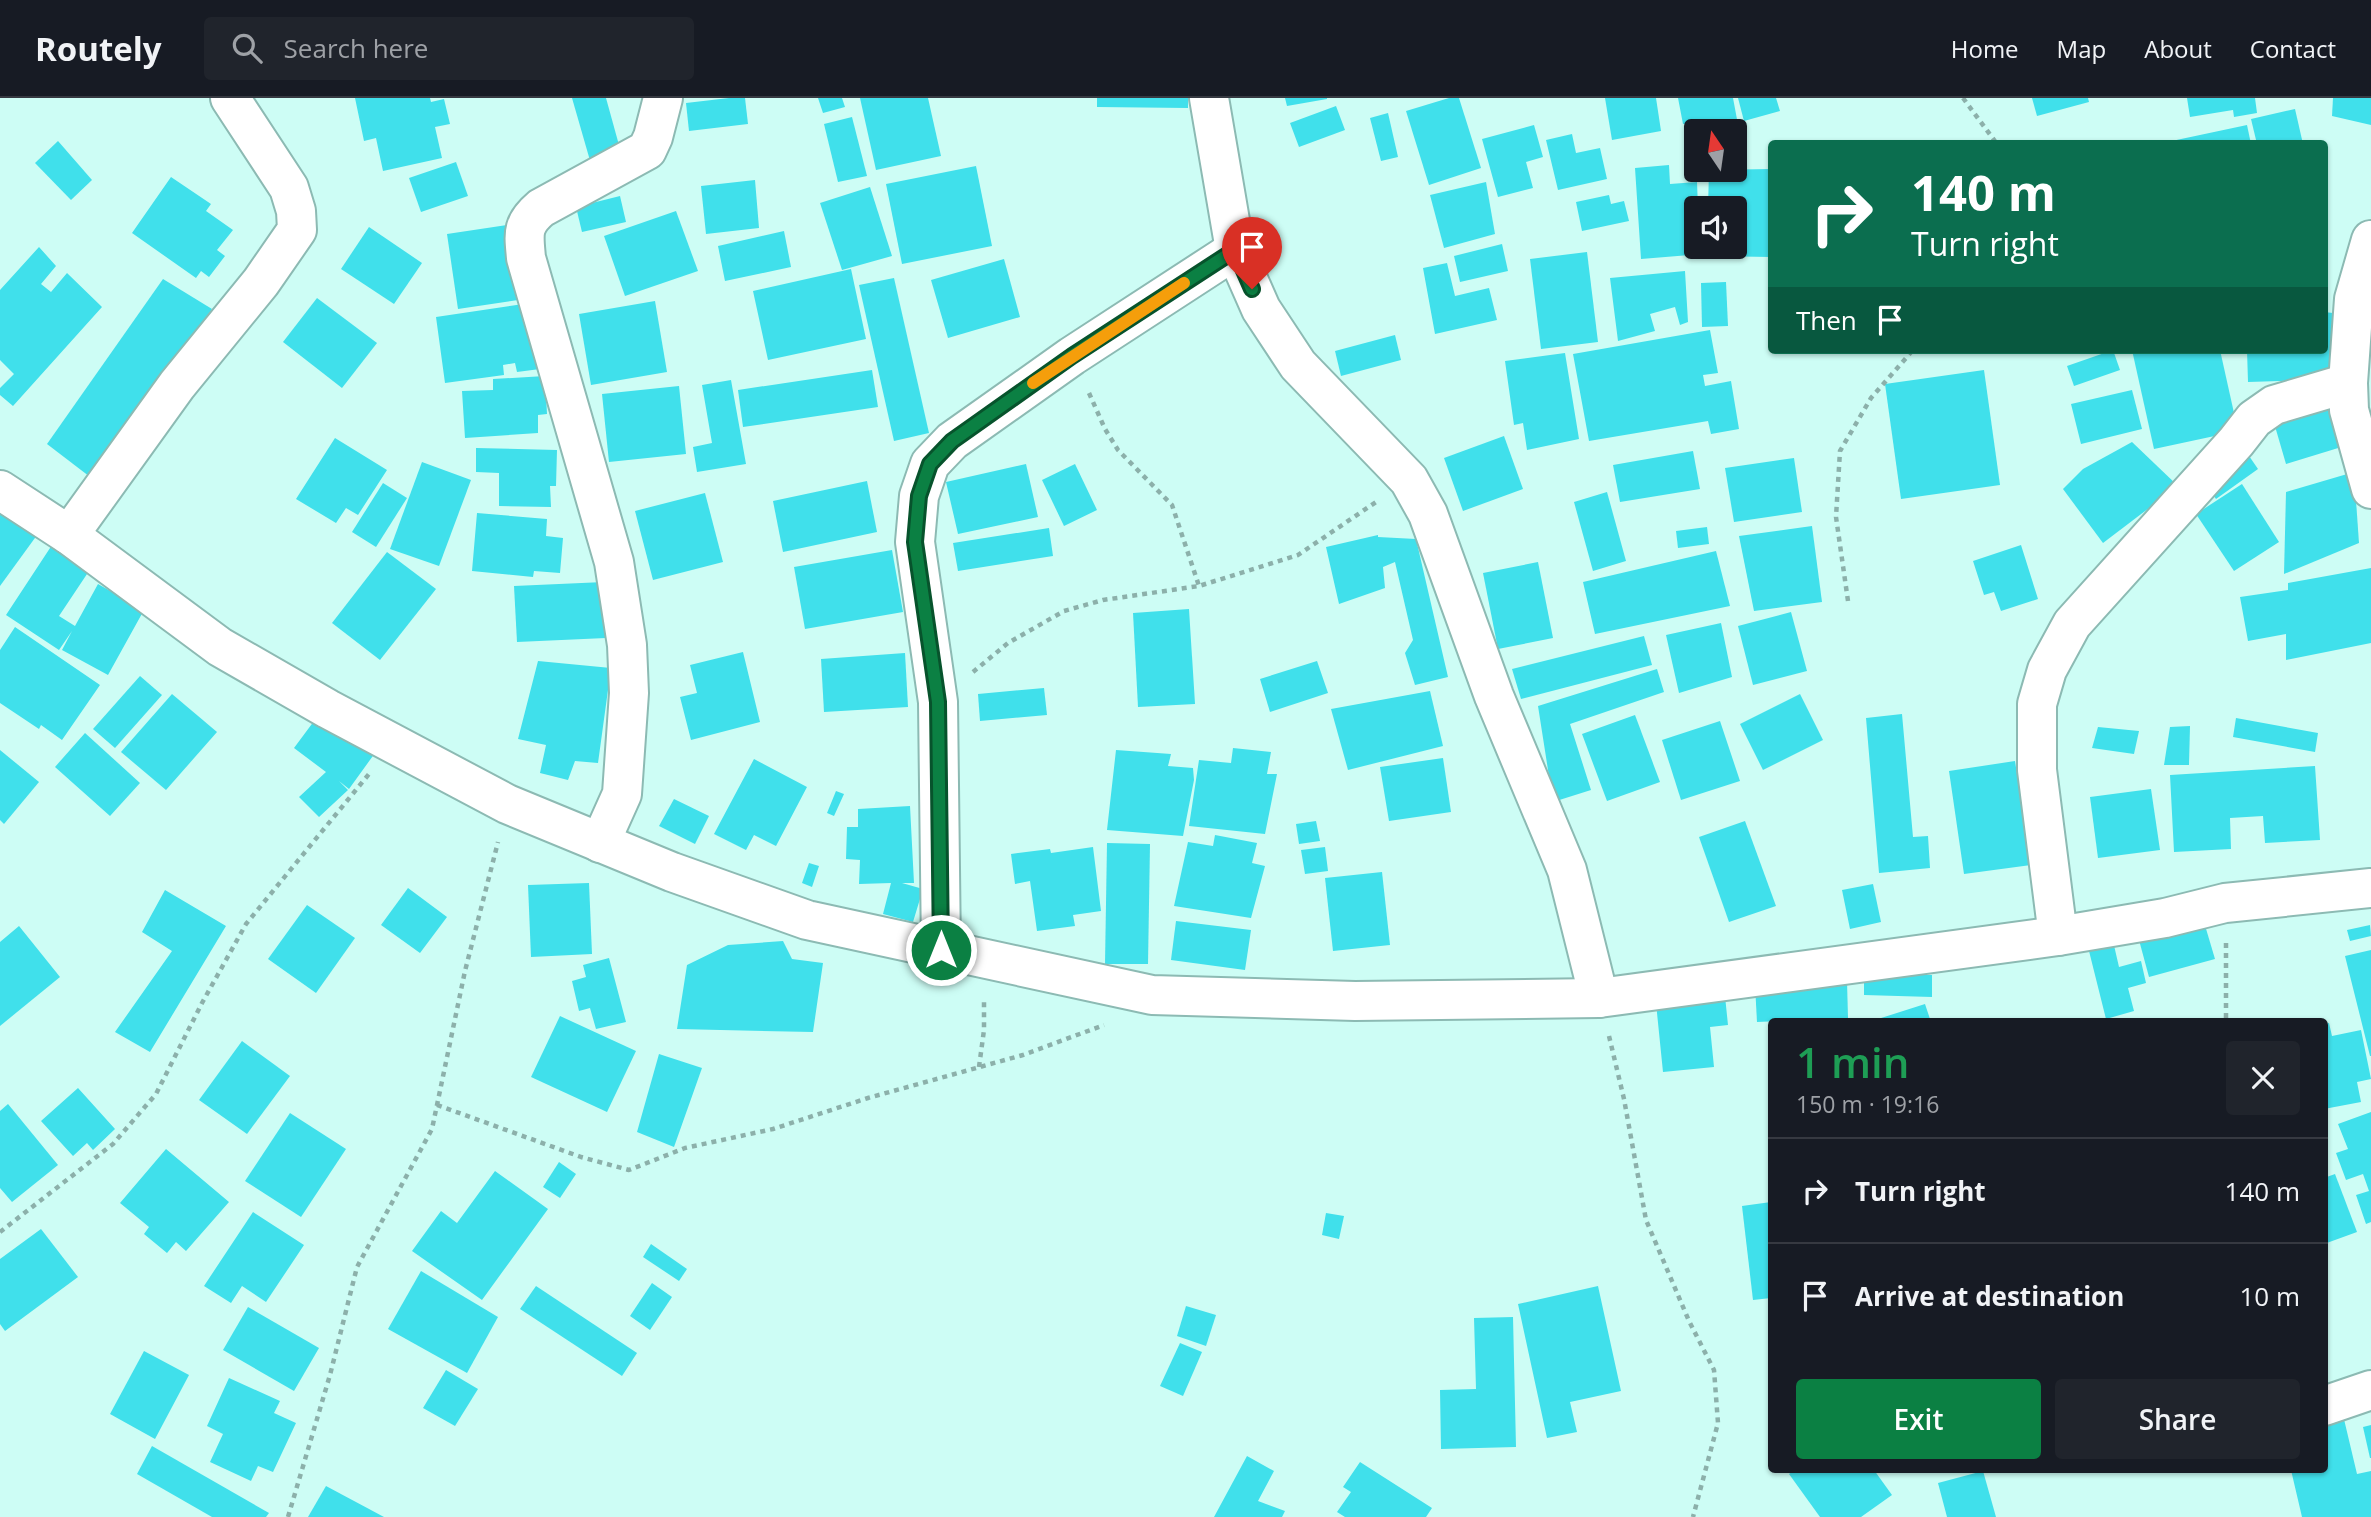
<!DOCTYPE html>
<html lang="en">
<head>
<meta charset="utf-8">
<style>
	body { margin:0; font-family:"Open Sans",sans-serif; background:#20242c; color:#f1f3f6; height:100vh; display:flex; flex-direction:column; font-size:26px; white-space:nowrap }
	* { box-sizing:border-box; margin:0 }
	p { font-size:23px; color:#9ea1a6 }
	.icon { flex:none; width:38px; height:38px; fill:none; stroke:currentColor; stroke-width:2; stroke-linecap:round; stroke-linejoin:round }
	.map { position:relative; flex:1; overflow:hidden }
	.panel { position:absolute; left:1768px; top:920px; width:560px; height:455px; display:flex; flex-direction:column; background:#171b24; border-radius:7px; box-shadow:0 2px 5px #0004 }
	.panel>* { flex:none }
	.guide { position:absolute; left:1768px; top:42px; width:560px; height:214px; border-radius:7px; box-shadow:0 2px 5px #0004; background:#0b6e4f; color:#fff; overflow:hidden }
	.needle { width:46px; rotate:347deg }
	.fabs { position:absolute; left:1684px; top:21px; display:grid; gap:14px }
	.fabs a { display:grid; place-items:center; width:63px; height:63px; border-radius:7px; background:#171b24; box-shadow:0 2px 5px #0004; font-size:35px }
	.pin { position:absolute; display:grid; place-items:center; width:60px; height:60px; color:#fff; margin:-72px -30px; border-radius:50% 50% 50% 0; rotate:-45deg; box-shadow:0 0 7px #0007 }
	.pin .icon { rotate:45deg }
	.me { position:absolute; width:77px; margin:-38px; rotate:0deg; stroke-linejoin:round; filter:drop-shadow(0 0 5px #0008) }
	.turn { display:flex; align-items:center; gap:24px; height:147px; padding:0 28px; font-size:32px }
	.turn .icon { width:91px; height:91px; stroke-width:2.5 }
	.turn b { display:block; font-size:49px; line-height:60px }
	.then { display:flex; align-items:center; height:66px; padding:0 28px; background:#0003; gap:14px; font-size:26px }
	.round { display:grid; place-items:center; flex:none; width:74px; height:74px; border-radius:7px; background:#20242c }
	.summary { display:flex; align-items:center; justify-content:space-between; height:119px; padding:0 28px }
	h1 { font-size:42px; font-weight:600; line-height:52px; color:#1e9e55 }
	.primary-button { display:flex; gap:14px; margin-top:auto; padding:14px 28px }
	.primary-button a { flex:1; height:80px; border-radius:7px; background:#0b8043; color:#fff; font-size:28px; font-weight:600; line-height:80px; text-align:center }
	.primary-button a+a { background:#20242c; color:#f1f3f6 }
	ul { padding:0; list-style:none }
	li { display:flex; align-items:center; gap:21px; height:105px; padding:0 28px; border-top:2px solid #363941 }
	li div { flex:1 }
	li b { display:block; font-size:26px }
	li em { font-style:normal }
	header { display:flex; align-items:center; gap:42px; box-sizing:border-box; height:98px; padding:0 35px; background:#171b24; border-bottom:2px solid #363941 }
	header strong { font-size:33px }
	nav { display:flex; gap:38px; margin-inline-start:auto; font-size:24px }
	.search { width:490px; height:63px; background:#20242c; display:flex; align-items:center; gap:18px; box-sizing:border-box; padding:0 24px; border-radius:7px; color:#9ea1a6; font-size:26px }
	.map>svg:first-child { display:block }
</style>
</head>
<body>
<header>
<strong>Routely</strong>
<div class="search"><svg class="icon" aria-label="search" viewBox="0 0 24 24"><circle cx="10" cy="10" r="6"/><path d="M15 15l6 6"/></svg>Search here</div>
<nav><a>Home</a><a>Map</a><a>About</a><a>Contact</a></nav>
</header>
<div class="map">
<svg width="2371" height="1419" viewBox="0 0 2371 1419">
	<rect width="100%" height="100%" fill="#cdfdf5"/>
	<!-- building -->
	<g fill="#40e0eb">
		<polygon points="355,0 430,0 431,4 444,1 450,26 435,29 442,60 383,73 376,40 364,43"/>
		<polygon points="572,0 606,0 622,58 591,66"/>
		<polygon points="729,0 745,0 748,26 689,33 686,5"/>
		<polygon points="818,0 842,0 845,9 823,15"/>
		<polygon points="860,0 928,0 941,58 876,72"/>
		<polygon points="1097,0 1188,0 1188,10 1097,9"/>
		<polygon points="1285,0 1327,0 1327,1 1287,8"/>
		<polygon points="1449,0 1459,0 1481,70 1429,87 1406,13"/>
		<polygon points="1605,0 1656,0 1661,33 1612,42"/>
		<polygon points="1678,0 1733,0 1739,32 1709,33 1707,22 1683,26"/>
		<polygon points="1738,0 1776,0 1780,13 1744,23"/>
		<polygon points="2032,0 2088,0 2089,4 2037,18"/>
		<polygon points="2187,0 2255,0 2257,15 2234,19 2233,12 2190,19"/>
		<polygon points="2333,0 2371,0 2371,27 2332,18"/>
		<polygon points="1336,8 1345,32 1299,49 1290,25"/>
		<polygon points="2295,11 2303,46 2257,46 2251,21"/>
		<polygon points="1388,15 1398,59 1381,63 1370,20"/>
		<polygon points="852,19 867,78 838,84 824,26"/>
		<polygon points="1534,27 1543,59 1526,64 1533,90 1498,99 1482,41"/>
		<polygon points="2247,27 2251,46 2167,46 2167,44"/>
		<polygon points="1572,36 1576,55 1600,50 1607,81 1558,92 1546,42"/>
		<polygon points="58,43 92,82 71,102 35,65"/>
		<polygon points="456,64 468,98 421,114 409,80"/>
		<polygon points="1669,67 1670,86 1697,84 1698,110 1696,110 1696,149 1701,149 1702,156 1641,161 1635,70"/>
		<polygon points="976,68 992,148 902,166 886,86"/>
		<polygon points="1771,71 1771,159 1708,158 1708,149 1734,149 1734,110 1708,110 1709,72"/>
		<polygon points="171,79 211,106 206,113 233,132 217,152 225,158 209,179 201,173 196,180 132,135"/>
		<polygon points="755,82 759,130 706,136 701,88"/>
		<polygon points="1486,84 1495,136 1444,150 1430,97"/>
		<polygon points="870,89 892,158 842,172 820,105"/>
		<polygon points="1609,97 1611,106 1624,103 1629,123 1582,133 1576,104"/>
		<polygon points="620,98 626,124 582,134 576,109"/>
		<polygon points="676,113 698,173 625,198 604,138"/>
		<polygon points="507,127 518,202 458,211 447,136"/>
		<polygon points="369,129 422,165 394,206 341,171"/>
		<polygon points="784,133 791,169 725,183 718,148"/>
		<polygon points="1502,146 1508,173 1460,184 1454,158"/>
		<polygon points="39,149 56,168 41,186 51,194 67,175 102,209 13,308 0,297 0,290 14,276 0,262 0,192"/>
		<polygon points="1587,154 1598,244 1541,251 1530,161"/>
		<polygon points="1004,161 1020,219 948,240 931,182"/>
		<polygon points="1447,165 1455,198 1489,190 1497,222 1435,236 1423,170"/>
		<polygon points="851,171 866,241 768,262 753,193"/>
		<polygon points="1685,173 1688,224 1680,227 1675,209 1650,216 1655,233 1618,243 1610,180"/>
		<polygon points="894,180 929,335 894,343 859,187"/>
		<polygon points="163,181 212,211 98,385 47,346"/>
		<polygon points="1726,184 1728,228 1702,229 1701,185"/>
		<polygon points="317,200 377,245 342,290 283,244"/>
		<polygon points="655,203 667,274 591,287 579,216"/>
		<polygon points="530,205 540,271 517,274 515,265 503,267 504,277 445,285 436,219"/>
		<polygon points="2324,214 2333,215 2339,266 2310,282 2248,284 2247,252 2324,252"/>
		<polygon points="1710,232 1718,275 1703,277 1705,288 1731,283 1739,331 1711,336 1708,323 1589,343 1573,256"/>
		<polygon points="1395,237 1401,262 1341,278 1335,253"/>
		<polygon points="2113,252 2120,272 2074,288 2067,268"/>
		<polygon points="2132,252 2220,252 2238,333 2154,351"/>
		<polygon points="1565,255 1579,341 1527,352 1523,325 1514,327 1505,263"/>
		<polygon points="872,272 878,309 743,329 738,292"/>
		<polygon points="1984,272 2000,387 1901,401 1885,286"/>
		<polygon points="545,278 547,316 538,317 538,335 465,340 462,293 493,292 493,281"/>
		<polygon points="731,282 746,366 697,374 693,349 712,345 702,287"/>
		<polygon points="679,288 686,356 609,364 602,296"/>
		<polygon points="2132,292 2142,331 2081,346 2071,306"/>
		<polygon points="2333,299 2348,347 2286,366 2272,318"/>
		<polygon points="1504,338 1523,391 1463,413 1444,360"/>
		<polygon points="335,340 387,372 358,417 346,410 336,425 296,401"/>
		<polygon points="2132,344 2178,388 2103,445 2063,391 2083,371"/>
		<polygon points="476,350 557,352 556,388 550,388 551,409 499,408 499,375 476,374"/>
		<polygon points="1693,353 1700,391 1620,404 1613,367"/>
		<polygon points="2247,355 2258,371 2216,401 2205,385"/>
		<polygon points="1794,360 1802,414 1734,424 1725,370"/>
		<polygon points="422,364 471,382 439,468 390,451"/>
		<polygon points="1026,366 1038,419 958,436 946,384"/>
		<polygon points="1075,366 1097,412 1064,428 1042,382"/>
		<polygon points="2354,374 2359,445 2284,476 2286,394"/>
		<polygon points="867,383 877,434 783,454 773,403"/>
		<polygon points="383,385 407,400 376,449 352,434"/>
		<polygon points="2242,386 2279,444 2234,473 2196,416"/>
		<polygon points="1607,394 1626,463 1593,473 1574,404"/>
		<polygon points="705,395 723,464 653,482 635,413"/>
		<polygon points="0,404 40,433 0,488"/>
		<polygon points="477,415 547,421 546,438 563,440 560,475 534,473 533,479 472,473"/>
		<polygon points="1812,428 1822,504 1754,513 1739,438"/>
		<polygon points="1707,429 1709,446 1678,450 1676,433"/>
		<polygon points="1049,430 1053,458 958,473 953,445"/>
		<polygon points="1378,437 1378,439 1416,441 1448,579 1415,587 1405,555 1413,542 1395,464 1383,469 1385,490 1339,506 1326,449"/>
		<polygon points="52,447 91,470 59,518 75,528 98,486 144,512 108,577 62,552 72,533 59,552 6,517"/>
		<polygon points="2021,447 2038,501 2001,513 1994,494 1984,497 1973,463"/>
		<polygon points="892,452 903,514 805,531 794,469"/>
		<polygon points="1716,453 1730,508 1595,536 1583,484"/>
		<polygon points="387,454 436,491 380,562 332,525"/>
		<polygon points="1538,464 1553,540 1498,551 1483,475"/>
		<polygon points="2371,470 2371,545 2286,562 2286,536 2248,543 2240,499 2288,492 2288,485"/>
		<polygon points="604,484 606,540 517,544 514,488"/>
		<polygon points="1189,511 1195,606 1138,609 1133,515"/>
		<polygon points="1791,514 1807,573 1753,587 1738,528"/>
		<polygon points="1721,525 1732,579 1679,595 1666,537"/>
		<polygon points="15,529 100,587 62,642 41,627 39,631 0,605 0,552"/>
		<polygon points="1644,538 1652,567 1521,601 1512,571"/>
		<polygon points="743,554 760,624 691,642 680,599 697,595 690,567"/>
		<polygon points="905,555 908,609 824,614 821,561"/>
		<polygon points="538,563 611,570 598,665 575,663 568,682 540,675 546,647 518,641"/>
		<polygon points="1317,563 1328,595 1270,614 1260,581"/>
		<polygon points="1657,571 1664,594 1570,626 1591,692 1553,704 1538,608"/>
		<polygon points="140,578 162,597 115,650 93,631"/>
		<polygon points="1044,590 1047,617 980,623 978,596"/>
		<polygon points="1430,593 1443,648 1348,672 1331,611"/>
		<polygon points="172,596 217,634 166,692 121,654"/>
		<polygon points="1800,596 1823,642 1763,672 1740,626"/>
		<polygon points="320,615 375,655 349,691 339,683 348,692 319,719 299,699 326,674 294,650"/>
		<polygon points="1902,616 1913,739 1928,738 1930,770 1879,775 1866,620"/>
		<polygon points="1635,617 1660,684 1607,703 1582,636"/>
		<polygon points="2236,620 2318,635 2315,654 2233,639"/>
		<polygon points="1720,623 1740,683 1681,702 1662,642"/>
		<polygon points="2190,628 2189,667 2164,667 2170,629"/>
		<polygon points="2098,629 2139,633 2134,656 2092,650"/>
		<polygon points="85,635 140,685 110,718 55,669"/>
		<polygon points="1233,650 1271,654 1267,676 1277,676 1265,736 1189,728 1199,662 1231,665"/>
		<polygon points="0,652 39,684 4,726 0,722"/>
		<polygon points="1116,652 1171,656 1168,668 1193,670 1194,682 1183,738 1107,732"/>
		<polygon points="1443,660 1451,714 1389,723 1380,669"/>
		<polygon points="754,661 807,689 776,748 754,737 746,752 714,736"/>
		<polygon points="2015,663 2031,767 1964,776 1949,673"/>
		<polygon points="2315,668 2320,742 2265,745 2263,718 2230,720 2231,751 2174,754 2170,677"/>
		<polygon points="2151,691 2160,752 2098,760 2090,699"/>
		<polygon points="836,693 844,696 834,718 827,715"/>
		<polygon points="674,701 709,718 695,746 659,728"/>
		<polygon points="910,708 914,785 902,785 923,791 913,824 883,816 891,785 859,786 860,762 846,761 847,729 858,729 858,711"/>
		<polygon points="1316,723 1320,743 1299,746 1296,726"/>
		<polygon points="1745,723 1776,808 1729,824 1699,739"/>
		<polygon points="1215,737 1257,745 1252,765 1265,768 1251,820 1174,808 1188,744 1213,748"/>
		<polygon points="1107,745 1150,746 1148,866 1105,866"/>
		<polygon points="1093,749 1101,813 1073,817 1075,828 1037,833 1030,783 1015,786 1011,756 1050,751 1051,755"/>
		<polygon points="1325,749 1328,773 1305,776 1301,752"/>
		<polygon points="809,765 819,768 812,789 802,785"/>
		<polygon points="1382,774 1390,847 1333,853 1325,780"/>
		<polygon points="589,785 592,856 531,859 528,787"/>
		<polygon points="1873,786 1881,824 1850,831 1842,792"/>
		<polygon points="408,790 447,819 420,855 381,827"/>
		<polygon points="165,792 226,828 150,954 115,934 172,853 142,834"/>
		<polygon points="307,807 355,840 316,895 268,861"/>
		<polygon points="1176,823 1251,832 1245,872 1171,862"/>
		<polygon points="2204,824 2215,861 2149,879 2139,842"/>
		<polygon points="2370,827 2371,838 2350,843 2347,832"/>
		<polygon points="19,828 60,879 0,928 0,844"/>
		<polygon points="783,843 792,861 823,865 813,934 677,931 687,867 728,847"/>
		<polygon points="2113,843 2119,869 2141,863 2146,885 2128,890 2134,913 2106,921 2088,849"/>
		<polygon points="2371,852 2371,958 2370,958 2345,858"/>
		<polygon points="609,860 626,924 596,931 590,910 579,913 572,883 586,879 583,867"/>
		<polygon points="1864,875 1932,877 1932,899 1864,897"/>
		<polygon points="1847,883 1848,920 1757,924 1755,887"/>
		<polygon points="1725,898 1728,927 1710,929 1714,969 1663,974 1656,905"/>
		<polygon points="1925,906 1931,924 1879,924 1878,921"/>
		<polygon points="560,918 636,953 607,1014 531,979"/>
		<polygon points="2329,925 2332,938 2361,932 2371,981 2357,984 2361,1004 2324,1011 2324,926"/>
		<polygon points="242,943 290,978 247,1036 199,1002"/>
		<polygon points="659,956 702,970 674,1049 637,1034"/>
		<polygon points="78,990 115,1031 93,1052 87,1045 73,1058 41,1023"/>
		<polygon points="8,1006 58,1067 12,1104 0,1090 0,1013"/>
		<polygon points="2371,1014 2371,1124 2366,1126 2356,1097 2369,1093 2363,1076 2346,1082 2336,1055 2348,1051 2338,1026"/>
		<polygon points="290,1015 346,1051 301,1119 245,1083"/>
		<polygon points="166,1051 229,1104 186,1153 176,1144 167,1155 144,1136 149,1129 120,1105"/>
		<polygon points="559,1064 576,1076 560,1100 543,1089"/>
		<polygon points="495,1073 548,1111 482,1202 412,1153 441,1113 457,1125"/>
		<polygon points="2335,1076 2357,1134 2324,1146 2324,1080"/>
		<polygon points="1771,1104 1771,1200 1753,1202 1742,1108"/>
		<polygon points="253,1114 304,1147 266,1204 242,1188 231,1205 204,1188"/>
		<polygon points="1326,1115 1344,1118 1339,1141 1322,1137"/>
		<polygon points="41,1131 78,1179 5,1233 0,1226 0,1161"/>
		<polygon points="651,1146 687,1171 679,1183 643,1159"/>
		<polygon points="421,1173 498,1219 467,1275 388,1231"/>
		<polygon points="652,1185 672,1199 650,1232 630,1218"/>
		<polygon points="536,1188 637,1255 622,1278 520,1211"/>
		<polygon points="1598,1188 1621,1293 1570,1304 1577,1334 1547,1340 1518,1206"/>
		<polygon points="1186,1208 1216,1217 1206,1248 1177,1238"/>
		<polygon points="248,1209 319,1250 294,1293 223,1252"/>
		<polygon points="1513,1219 1516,1349 1441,1351 1440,1292 1476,1291 1474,1220"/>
		<polygon points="1180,1245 1202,1254 1183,1298 1160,1288"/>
		<polygon points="144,1253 189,1277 155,1341 110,1316"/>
		<polygon points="446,1272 478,1291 455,1328 423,1310"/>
		<polygon points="229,1280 280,1303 274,1315 296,1325 273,1374 258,1368 251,1383 210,1364 223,1336 207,1328"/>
		<polygon points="2343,1317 2357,1376 2371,1373 2371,1419 2302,1419 2291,1372 2324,1372 2324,1322"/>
		<polygon points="2371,1327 2371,1360 2370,1360 2363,1329"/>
		<polygon points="152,1348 269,1415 266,1419 212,1419 137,1376"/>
		<polygon points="1247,1358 1274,1373 1258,1403 1285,1413 1282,1419 1214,1419"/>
		<polygon points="1360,1364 1432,1410 1426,1419 1345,1419 1337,1414 1351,1394 1343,1389"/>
		<polygon points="1795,1372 1874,1372 1892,1397 1861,1419 1820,1419 1789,1376"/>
		<polygon points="1983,1373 1996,1419 1947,1419 1938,1385"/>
		<polygon points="326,1388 384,1419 308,1419"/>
	</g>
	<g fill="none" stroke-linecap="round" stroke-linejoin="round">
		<defs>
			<g id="street">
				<polyline points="1209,0 1235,152 1261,211 1298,267 1409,382 1428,416 1494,598 1567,772 1599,900"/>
				<polyline points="2371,142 2354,201 2348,285 2349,312 2371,391"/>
				<polyline points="0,392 69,437 220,549 328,611 507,706 672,774 807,822 1152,897 1355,903 1599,900 2058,838 2165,820 2225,805 2371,790"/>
				<polyline points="69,437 177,287 261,184 297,132 296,113 289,90 230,0"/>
				<path d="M600,745L622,696L629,595L627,547L614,464L526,160C524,136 521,127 541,110L647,52L653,39L663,0"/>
				<polyline points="2058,838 2037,672 2037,606 2047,572 2072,526 2236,344 2254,321 2274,307 2348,285"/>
				<polyline points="941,853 938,604 915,444 919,398 930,366 952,343 1072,258 1235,152"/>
				<polyline points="2324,1308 2371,1292"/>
			</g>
		</defs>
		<!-- street casing -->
		<use href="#street" stroke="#8cbab3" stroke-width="42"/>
		<!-- path -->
		<g stroke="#8cb0aa" stroke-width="4.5" stroke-dasharray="5 5" stroke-linecap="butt">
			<polyline points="1963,0 1997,46"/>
			<polyline points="1089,295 1105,331 1118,352 1172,407 1199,488"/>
			<polyline points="1848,503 1836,419 1840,353 1871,300 1913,252"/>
			<polyline points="973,574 1008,545 1064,513 1103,502 1199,488 1298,457 1376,404"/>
			<polyline points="2226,845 2226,924"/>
			<polyline points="1609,938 1624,1001 1646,1122 1689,1223 1714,1272 1718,1325 1693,1419"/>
			<polyline points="979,969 984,932 984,901"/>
			<polyline points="437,1007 581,1059 629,1072 685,1050 773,1031 868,1000 1023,957 1104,927"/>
			<polyline points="0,1134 113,1046 156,996 202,905 246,826 369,676"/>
			<polyline points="288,1419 330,1277 357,1169 432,1031 465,873 498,744"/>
		</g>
		<!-- street -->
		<use href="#street" stroke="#fff" stroke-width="38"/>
	</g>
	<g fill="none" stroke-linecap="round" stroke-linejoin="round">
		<defs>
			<polyline id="route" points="941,852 938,604 915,444 919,398 930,366 952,343 1072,258 1235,152 1252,191"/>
		</defs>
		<!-- route casing -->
		<use href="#route" stroke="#07532c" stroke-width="18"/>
		<!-- route -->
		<use href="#route" stroke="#0b8043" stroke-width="12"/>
		<!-- slow -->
		<polyline stroke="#f59e0b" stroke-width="12" points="1033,285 1184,185"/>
	</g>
</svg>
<div class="fabs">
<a><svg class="needle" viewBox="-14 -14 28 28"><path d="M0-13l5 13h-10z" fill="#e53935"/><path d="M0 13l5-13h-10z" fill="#9ea1a6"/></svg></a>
<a><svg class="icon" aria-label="sound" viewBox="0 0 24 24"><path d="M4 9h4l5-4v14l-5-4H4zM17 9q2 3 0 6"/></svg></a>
</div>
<div class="pin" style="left:1252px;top:191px;background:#d93025"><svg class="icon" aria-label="arrive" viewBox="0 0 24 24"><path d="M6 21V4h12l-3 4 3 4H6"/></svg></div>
<svg class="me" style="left:941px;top:852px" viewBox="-20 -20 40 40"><circle r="17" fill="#0b8043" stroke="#fff" stroke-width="3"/><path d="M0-11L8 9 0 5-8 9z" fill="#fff"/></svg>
<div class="guide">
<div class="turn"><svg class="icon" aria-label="right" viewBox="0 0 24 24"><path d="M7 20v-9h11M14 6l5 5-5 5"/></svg><div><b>140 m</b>Turn right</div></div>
<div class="then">Then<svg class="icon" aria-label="arrive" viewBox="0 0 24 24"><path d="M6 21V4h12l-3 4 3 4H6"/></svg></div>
</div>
<section class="panel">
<div class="summary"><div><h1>1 min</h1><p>150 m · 19:16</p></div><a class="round"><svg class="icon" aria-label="close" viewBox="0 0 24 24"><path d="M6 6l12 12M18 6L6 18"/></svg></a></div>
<ul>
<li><svg class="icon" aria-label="right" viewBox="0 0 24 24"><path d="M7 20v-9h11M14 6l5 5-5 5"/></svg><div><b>Turn right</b></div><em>140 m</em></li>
<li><svg class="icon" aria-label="arrive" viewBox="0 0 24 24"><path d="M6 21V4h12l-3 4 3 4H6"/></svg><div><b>Arrive at destination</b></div><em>10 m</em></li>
</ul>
<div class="primary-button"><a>Exit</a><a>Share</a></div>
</section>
</div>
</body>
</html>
